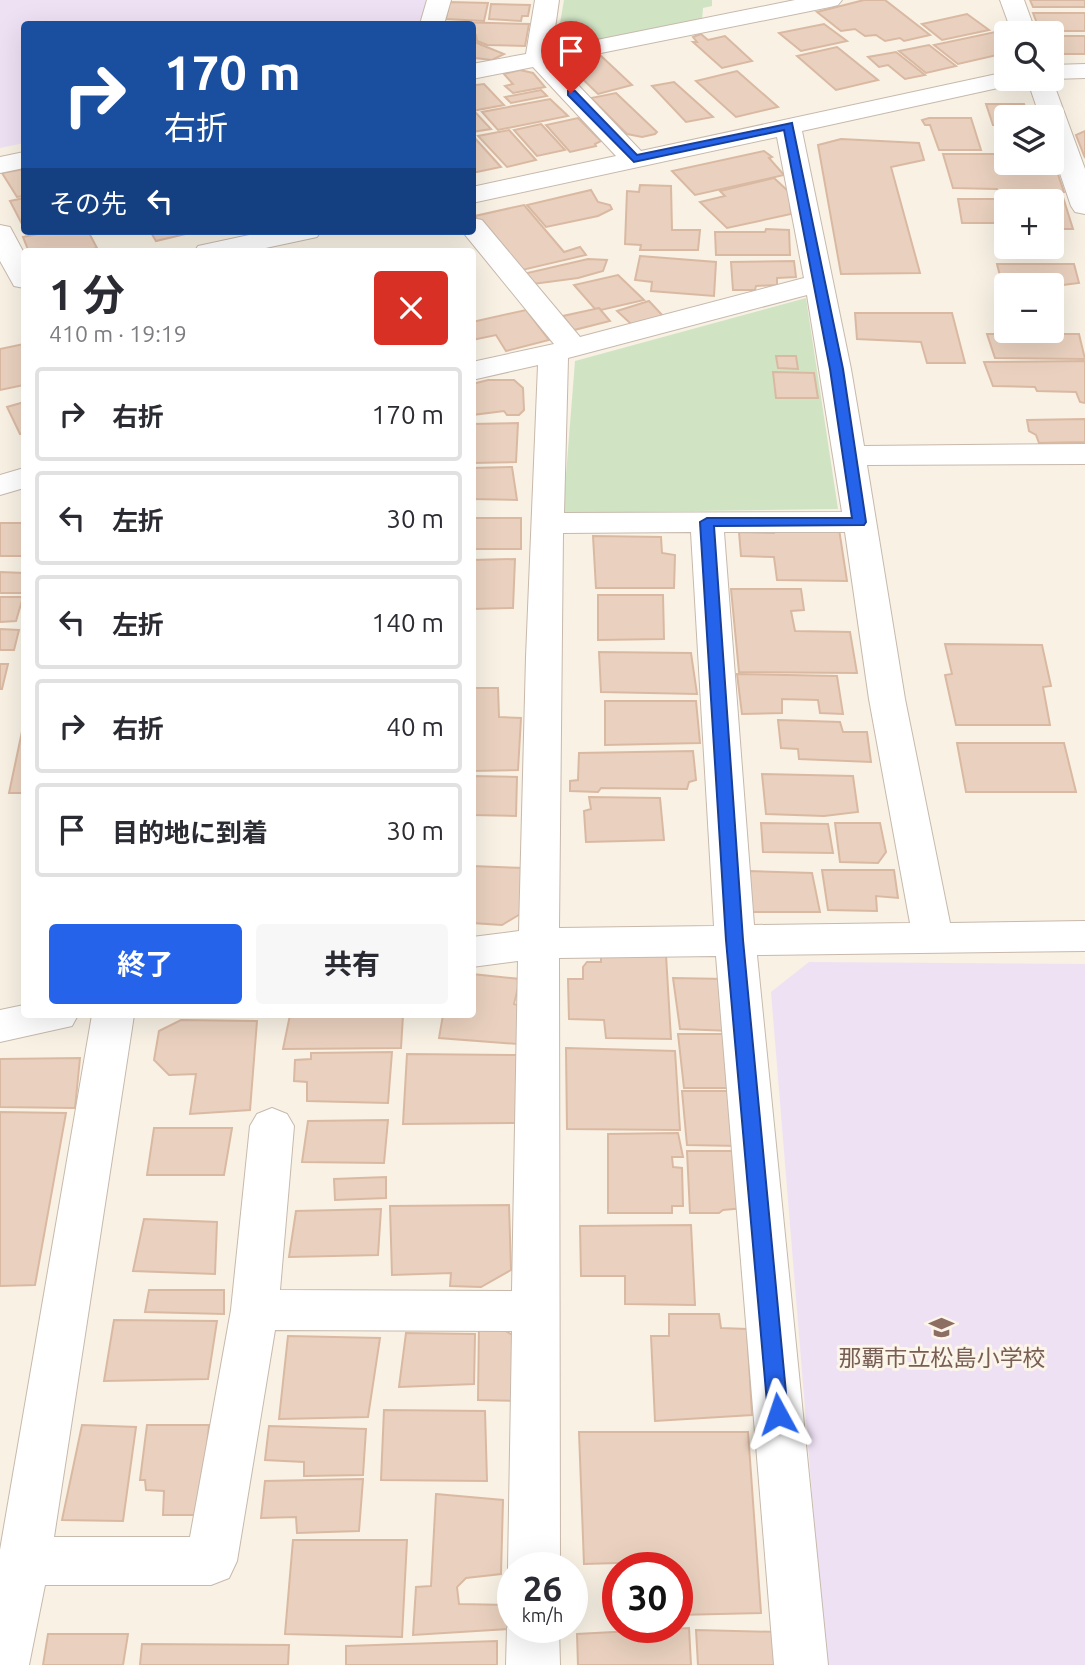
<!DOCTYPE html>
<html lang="ja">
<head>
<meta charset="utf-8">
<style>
	body { margin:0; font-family:Ubuntu,"Noto Sans JP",sans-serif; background:#f7f7f7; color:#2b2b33; height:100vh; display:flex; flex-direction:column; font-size:26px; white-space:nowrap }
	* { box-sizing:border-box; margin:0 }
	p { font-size:23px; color:#7c7c81 }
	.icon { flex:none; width:38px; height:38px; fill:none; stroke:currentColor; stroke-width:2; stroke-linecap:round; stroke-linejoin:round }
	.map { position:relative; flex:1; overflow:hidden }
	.details { position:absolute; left:21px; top:248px; width:455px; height:770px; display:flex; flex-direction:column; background:#fff; border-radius:7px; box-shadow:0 7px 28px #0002 }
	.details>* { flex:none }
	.hud { position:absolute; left:21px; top:21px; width:455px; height:214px; border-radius:7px; box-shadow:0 7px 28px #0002; background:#1a4fa0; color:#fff; overflow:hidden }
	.buttons { position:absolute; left:994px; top:21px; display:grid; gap:14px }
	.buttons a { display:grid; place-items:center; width:70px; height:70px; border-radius:7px; background:#fff; box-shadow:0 7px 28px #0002; font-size:35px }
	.speed { position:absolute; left:497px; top:1552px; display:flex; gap:14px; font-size:35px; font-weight:700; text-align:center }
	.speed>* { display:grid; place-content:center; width:91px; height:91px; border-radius:50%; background:#fff; box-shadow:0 7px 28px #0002; line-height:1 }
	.speed small { font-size:18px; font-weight:400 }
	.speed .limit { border:10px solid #d22; background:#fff; color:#111 }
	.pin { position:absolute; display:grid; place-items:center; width:60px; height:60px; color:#fff; margin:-72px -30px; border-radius:50% 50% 50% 0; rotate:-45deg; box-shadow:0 0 7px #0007 }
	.pin .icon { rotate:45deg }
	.me { position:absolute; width:77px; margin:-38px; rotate:355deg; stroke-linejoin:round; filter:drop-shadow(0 0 5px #0008) }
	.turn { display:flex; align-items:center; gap:24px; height:147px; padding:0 28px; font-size:32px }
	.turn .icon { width:91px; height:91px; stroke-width:2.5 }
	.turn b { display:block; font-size:49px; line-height:60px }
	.then { display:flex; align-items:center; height:66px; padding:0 28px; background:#0003; gap:14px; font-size:26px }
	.round { display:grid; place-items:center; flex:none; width:74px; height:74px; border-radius:7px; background:#f7f7f7 }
	.summary { display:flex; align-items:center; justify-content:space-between; height:119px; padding:0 28px }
	h1 { font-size:42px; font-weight:700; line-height:52px }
	.cta { display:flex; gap:14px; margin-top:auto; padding:14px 28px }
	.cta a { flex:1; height:80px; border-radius:7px; background:#2563eb; color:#fff; font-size:28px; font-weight:700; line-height:80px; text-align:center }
	.cta a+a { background:#f7f7f7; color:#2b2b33 }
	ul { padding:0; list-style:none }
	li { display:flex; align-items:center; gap:21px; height:94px; margin:0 14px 10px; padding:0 14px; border:4px solid #e1e1e2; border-radius:7px }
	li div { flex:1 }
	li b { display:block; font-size:26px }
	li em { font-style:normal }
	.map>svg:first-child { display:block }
</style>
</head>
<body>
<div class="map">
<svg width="1085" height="1665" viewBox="0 0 1085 1665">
	<rect width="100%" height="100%" fill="#f8f1e4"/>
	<!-- education -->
	<g fill="#eee1f4">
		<polygon points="0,0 426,0 420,24 24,24 24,143 0,148"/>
		<polygon points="809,962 1085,964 1085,1665 826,1665 771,992"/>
	</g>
	<!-- green -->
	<g fill="#d0e4c4">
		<polygon points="564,0 712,0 712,6 703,8 702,20 556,47"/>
		<polygon points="806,298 838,509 563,513 575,361"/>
	</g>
	<!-- building -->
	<g fill="#ead1bf" stroke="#dab9a2" stroke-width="2">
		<polygon points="864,0 885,0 930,35 904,41 900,38 885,41 876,35 865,36 855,29 841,31 817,12"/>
		<polygon points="1030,0 1085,0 1085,7 1033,7"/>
		<polygon points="449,2 488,3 484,21 446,19"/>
		<polygon points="491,4 530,5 528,16 522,16 521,21 489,19"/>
		<polygon points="1033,13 1085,13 1085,31 1040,31"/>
		<polygon points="967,14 989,30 942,40 922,24"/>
		<polygon points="455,22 529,24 525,46 487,45 477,41 476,35 472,35 472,24 455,24"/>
		<polygon points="824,24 847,41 801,51 779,33"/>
		<polygon points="1000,31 1006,36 1006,41 1004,42 1006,44 1006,53 958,64 934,45"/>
		<polygon points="701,34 708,40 725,36 752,61 722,68 693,42 697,42 693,37"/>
		<rect x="1052" y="36" width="33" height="18"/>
		<polygon points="472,41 504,54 492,60 475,58 472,55"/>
		<polygon points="929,45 956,66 926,73 899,51"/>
		<polygon points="837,47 878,80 836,90 797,56"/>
		<polygon points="896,52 925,75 905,79 888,65 879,67 868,57"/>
		<polygon points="599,54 632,85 598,94 564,61"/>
		<polygon points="520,70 533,73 545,87 513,93 505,86 513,84 504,74"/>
		<polygon points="737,71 778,107 736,117 696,81"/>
		<polygon points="472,82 476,85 484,84 504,105 472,111"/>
		<polygon points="674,82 713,117 686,122 652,86"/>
		<polygon points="541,90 547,96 511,103 505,97"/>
		<polygon points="616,93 657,132 655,134 642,137 627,134 591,98"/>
		<polygon points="550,99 568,116 498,130 482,112"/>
		<polygon points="986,104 1024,104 1029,117 1006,117 1006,125 993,125"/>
		<polygon points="475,112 491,129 472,132 472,113"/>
		<polygon points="578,118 601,141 595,144 596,146 570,152 546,125"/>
		<polygon points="929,118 971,118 981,150 939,150 930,125 925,125 922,120"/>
		<polygon points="541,124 565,150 537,156 514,130"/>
		<polygon points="509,130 536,160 507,167 478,136"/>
		<polygon points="1085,131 1085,158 1076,135"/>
		<polygon points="472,135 501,167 472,173"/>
		<polygon points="841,139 919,143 924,160 891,167 920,273 841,274 818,145"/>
		<polygon points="764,151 772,157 769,158 784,175 695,195 672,171"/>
		<polygon points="943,154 1006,154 1006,163 1052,163 1052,157 1064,192 999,192 997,189 953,188"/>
		<polygon points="24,169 24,196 17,197 2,173"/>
		<polygon points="774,178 789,192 791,214 727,228 700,202 725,196 720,191"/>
		<polygon points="640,185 671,186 672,230 700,230 698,250 640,250 641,245 625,244 627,191 639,192"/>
		<polygon points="591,190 598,202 610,205 612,209 598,216 546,227 527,205"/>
		<polygon points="1033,194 1062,194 1073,229 1052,229 1052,201 1006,201 1006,223 962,223 958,199 1035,199"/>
		<polygon points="24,198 24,228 10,201"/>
		<polygon points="524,205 564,252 580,247 586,255 518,271 475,216"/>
		<polygon points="766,229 789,230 790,255 716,255 715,232 765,232"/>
		<polygon points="52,231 88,231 97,248 80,252 29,252 23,237"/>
		<polygon points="150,231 198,231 156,241"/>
		<polygon points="640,256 716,262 714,296 651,291 652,282 635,280"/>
		<polygon points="588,259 607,260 603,271 578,278 533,284 523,274"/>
		<polygon points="794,261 796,277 777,278 777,285 756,286 755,290 733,290 731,262"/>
		<polygon points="997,264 1074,264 1079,283 1055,286 1062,304 1052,303 1052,285 1002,284"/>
		<polygon points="618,275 644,300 601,310 599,308 595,309 574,285"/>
		<polygon points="649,301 663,316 631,324 617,311"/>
		<polygon points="599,308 610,321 574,330 563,316"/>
		<polygon points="526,310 549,340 506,351 496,335 472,340 472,322"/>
		<polygon points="855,313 952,313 965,363 927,363 921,342 857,339"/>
		<polygon points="987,334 1079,334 1085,359 995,358"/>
		<polygon points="24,344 24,385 0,390 0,349"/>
		<polygon points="776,356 796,356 798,369 778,368"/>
		<polygon points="1085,361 1085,403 1080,402 1076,392 1037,391 1035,387 993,386 984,362"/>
		<polygon points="773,372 814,373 818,398 776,398"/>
		<polygon points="488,380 514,380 523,388 524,410 519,415 507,415 504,411 472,415 472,384"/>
		<polygon points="24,402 24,433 20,434 7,407"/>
		<polygon points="1085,419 1085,442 1039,443 1036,435 1029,431 1027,420"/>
		<polygon points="518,423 516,462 472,463 472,424"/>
		<polygon points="512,467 517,500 472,499 472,468"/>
		<rect x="472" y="518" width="49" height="31"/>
		<rect x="0" y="523" width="24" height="33"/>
		<polygon points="775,529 839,529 847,581 777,580 774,557 741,556 739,532 774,533"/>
		<polygon points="593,536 661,537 662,553 675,555 674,588 596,588"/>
		<polygon points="515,559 513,608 472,609 472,560"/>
		<polygon points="0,572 24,573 24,593 0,593"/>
		<polygon points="731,589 801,589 804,610 791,611 795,631 850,632 857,673 739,672"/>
		<polygon points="598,595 663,595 664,639 598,640"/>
		<polygon points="0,597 23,597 16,621 0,622"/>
		<polygon points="0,629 19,630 14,650 0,650"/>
		<polygon points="945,644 1042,645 1051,686 1043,687 1050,725 956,725 945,675 952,674"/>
		<polygon points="599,652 691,653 697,694 601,692"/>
		<polygon points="0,664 8,664 2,689 0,689"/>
		<polygon points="737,674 837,676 843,714 820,713 818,700 782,699 782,713 742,714"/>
		<polygon points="472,688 498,688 499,717 521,718 518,770 472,771"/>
		<polygon points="605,701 696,701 700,743 605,745"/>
		<polygon points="778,720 840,722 843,732 867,732 871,762 799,759 798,749 781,748"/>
		<polygon points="24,722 24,793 9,793"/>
		<polygon points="957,743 1064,743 1076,792 966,792"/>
		<polygon points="693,751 696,780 689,782 687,789 601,788 598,792 570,791 570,781 578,780 579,753"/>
		<polygon points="762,774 853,776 858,812 824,816 766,814"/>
		<polygon points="472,776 517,777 516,816 472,815"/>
		<polygon points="589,797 660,798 664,840 586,842 584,811 591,809"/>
		<polygon points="761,823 828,824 833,853 763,852"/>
		<polygon points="835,823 880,823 886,852 878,863 840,862"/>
		<polygon points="472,866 524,868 522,913 502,925 472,923"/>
		<polygon points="822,870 894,870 898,898 876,896 877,911 828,910"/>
		<polygon points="749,871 812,873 820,912 750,912"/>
		<polygon points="601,955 666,955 671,1039 606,1038 604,1020 569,1019 568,979 583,979 583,967 587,962 601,962"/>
		<polygon points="472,974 520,979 514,1004 520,1006 518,1044 439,1038 443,1015 472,1015"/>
		<polygon points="673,978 726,979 731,1031 680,1029"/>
		<polygon points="290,1015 403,1015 401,1048 283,1049"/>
		<polygon points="181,1020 257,1021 250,1110 190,1114 196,1074 169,1075 154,1060 159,1031"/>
		<polygon points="678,1034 730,1034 735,1088 684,1088"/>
		<polygon points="566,1048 675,1051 680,1130 567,1129"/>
		<polygon points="392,1052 388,1103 307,1101 307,1082 294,1081 295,1060 311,1059 311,1053"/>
		<polygon points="407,1054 518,1055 517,1123 403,1124"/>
		<polygon points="80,1058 75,1108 0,1107 0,1059"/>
		<polygon points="682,1091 736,1091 740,1146 687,1145"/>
		<polygon points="0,1112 66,1113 35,1285 0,1286"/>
		<polygon points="388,1120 384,1163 302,1162 308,1121"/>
		<polygon points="154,1128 232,1128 224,1175 147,1175"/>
		<polygon points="678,1133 683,1157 672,1157 673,1167 682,1168 683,1206 672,1206 672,1213 608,1213 608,1134"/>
		<polygon points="687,1151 740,1151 744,1208 723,1210 719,1213 690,1213"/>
		<polygon points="386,1177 386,1198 335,1200 334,1179"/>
		<polygon points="509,1205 511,1270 481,1287 450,1286 451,1273 392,1275 390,1206"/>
		<polygon points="381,1209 378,1255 289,1257 296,1211"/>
		<polygon points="144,1219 217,1222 215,1274 133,1271"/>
		<polygon points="691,1225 695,1305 625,1304 625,1276 581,1276 580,1226"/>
		<polygon points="149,1290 224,1290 224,1314 145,1312"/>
		<polygon points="669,1314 719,1314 721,1328 747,1329 752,1415 655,1421 651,1336 669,1336"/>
		<polygon points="114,1320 217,1321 208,1379 104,1381"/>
		<polygon points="479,1324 494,1324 519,1339 519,1401 478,1400"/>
		<polygon points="406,1333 475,1334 474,1384 399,1387"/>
		<polygon points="288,1336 380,1338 368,1417 279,1419"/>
		<polygon points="384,1410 485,1411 487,1481 381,1480"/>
		<polygon points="82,1425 136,1427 123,1521 62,1520"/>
		<polygon points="147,1425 209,1425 201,1515 163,1515 164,1491 146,1490 145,1480 140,1480"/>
		<polygon points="269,1426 366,1429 363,1475 304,1476 304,1462 265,1460"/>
		<polygon points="579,1432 748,1432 761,1613 677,1615 677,1568 653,1568 653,1562 584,1564"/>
		<polygon points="363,1479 359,1531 297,1533 296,1517 261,1518 265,1481"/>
		<polygon points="436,1494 503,1500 501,1574 466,1578 457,1587 459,1604 508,1605 508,1629 413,1635 416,1587 431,1586"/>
		<polygon points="293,1540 407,1540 402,1637 285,1634"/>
		<polygon points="689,1628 691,1665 578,1665 577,1634"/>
		<polygon points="696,1630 778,1632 781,1665 698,1665"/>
		<polygon points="48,1634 128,1634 123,1665 43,1665"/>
		<polygon points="497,1641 497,1665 346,1665 346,1646"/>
		<polygon points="142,1644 289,1645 288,1665 140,1665"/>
	</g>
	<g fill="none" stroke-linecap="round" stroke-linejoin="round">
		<defs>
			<g id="minor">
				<polygon points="427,0 451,0 444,24 420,24"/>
				<path d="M535,0H559L552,49L795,0H842L838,5L830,7L556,62L641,151L1006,72V79H1019L1016,84L1007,86L802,131L851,369L864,446L1085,444V464L867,465L905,699L950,923L1085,921V951L757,955L828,1665H774L716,956L559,958L560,1568H513V1579L508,1568L512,1331L275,1330L237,1561L229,1578L211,1585H45L29,1665H0V1550L92,1015H134L54,1537H190L231,1310L250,1126L257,1114L272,1108L287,1114L294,1126L280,1290L512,1291L518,961L472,967V937L519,931L526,657L538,365L472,380V362L554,344L462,231H472V218L482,220L580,337L804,278L777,137L472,203V187L616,156L533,67L472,79V64L526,54ZM807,295L842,512L564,513L568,358ZM691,532L714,926L559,928L563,533ZM724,532H845L869,699L910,923L754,925Z"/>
				<polygon points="1000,0 1024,0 1036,33 1012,33"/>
				<polygon points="1085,64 1085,78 1052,79 1085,169 1085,214 1075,212 1071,206 1052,150 1052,117 1040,117 1027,79 1052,79 1052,65"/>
				<polygon points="24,152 24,168 0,173 0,157"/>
				<polygon points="0,225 10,227 24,253 24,288 14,286 0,261"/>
				<polygon points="268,231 321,231 317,237 247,252 194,252 198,246"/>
				<polygon points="24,468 24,488 0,495 0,475"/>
				<polygon points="24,1005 24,1015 78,1015 72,1026 0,1042 0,1010"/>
				<polygon points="513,1614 513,1628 559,1628 560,1665 506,1665 507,1628"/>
			</g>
		</defs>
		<!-- minor casing -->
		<use href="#minor" stroke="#c7b9ac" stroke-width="2"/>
		<!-- minor -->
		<use href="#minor" fill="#fff" fill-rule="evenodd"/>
	</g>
	<!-- route -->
	<polygon fill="#2563eb" stroke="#184099" stroke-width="2" points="568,91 575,91 637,155 792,123 843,369 866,522 864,525 714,526 743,940 788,1414 785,1421 778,1423 771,1421 768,1414 726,940 700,522 707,518 852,518 830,369 784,130 634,162 568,95"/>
	<!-- icons -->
	<defs>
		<symbol id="school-bare" viewBox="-9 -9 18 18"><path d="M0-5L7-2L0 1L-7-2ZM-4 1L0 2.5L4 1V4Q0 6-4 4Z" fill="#8d6e63" stroke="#fcf5e9" stroke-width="2.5" paint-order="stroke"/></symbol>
	</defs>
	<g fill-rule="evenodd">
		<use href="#school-bare" x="924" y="1310" width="35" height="35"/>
	</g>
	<g text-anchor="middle" stroke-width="6" stroke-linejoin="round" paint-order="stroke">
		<!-- near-education labels -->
		<g font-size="23" fill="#785e54" stroke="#fcf5e9">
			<text x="942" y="1366">那覇市立松島小学校</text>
		</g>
	</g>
</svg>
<div class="buttons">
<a><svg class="icon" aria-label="search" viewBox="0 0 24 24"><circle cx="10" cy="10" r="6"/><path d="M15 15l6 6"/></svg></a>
<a><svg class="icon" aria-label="layers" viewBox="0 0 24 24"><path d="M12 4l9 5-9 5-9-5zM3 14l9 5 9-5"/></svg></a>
<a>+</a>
<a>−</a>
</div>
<div class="speed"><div>26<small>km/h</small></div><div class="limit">30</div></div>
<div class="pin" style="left:571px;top:93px;background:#d93025"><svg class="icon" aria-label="arrive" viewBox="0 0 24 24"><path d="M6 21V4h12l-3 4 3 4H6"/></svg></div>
<svg class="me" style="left:778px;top:1414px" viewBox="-20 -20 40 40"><path d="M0-17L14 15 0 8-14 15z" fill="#2563eb" stroke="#fff" stroke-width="4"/></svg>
<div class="hud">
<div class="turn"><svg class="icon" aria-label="right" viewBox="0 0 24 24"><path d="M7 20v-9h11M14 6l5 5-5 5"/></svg><div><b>170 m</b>右折</div></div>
<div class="then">その先<svg class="icon" aria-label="left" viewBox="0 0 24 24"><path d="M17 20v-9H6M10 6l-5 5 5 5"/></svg></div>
</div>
<section class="details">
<div class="summary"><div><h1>1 分</h1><p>410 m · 19:19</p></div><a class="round" style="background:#d93025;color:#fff"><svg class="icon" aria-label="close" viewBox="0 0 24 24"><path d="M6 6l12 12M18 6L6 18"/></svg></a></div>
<ul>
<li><svg class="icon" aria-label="right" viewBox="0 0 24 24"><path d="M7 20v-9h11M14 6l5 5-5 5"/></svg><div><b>右折</b></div><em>170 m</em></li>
<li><svg class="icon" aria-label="left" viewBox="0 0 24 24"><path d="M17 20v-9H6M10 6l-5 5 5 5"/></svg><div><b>左折</b></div><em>30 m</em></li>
<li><svg class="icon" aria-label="left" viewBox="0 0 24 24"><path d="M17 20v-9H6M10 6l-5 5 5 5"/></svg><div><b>左折</b></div><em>140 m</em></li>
<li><svg class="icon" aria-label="right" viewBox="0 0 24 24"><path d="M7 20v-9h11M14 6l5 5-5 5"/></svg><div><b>右折</b></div><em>40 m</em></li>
<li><svg class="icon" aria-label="arrive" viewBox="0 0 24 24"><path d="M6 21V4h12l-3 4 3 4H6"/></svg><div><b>目的地に到着</b></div><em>30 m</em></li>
</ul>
<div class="cta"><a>終了</a><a>共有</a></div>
</section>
</div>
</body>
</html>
